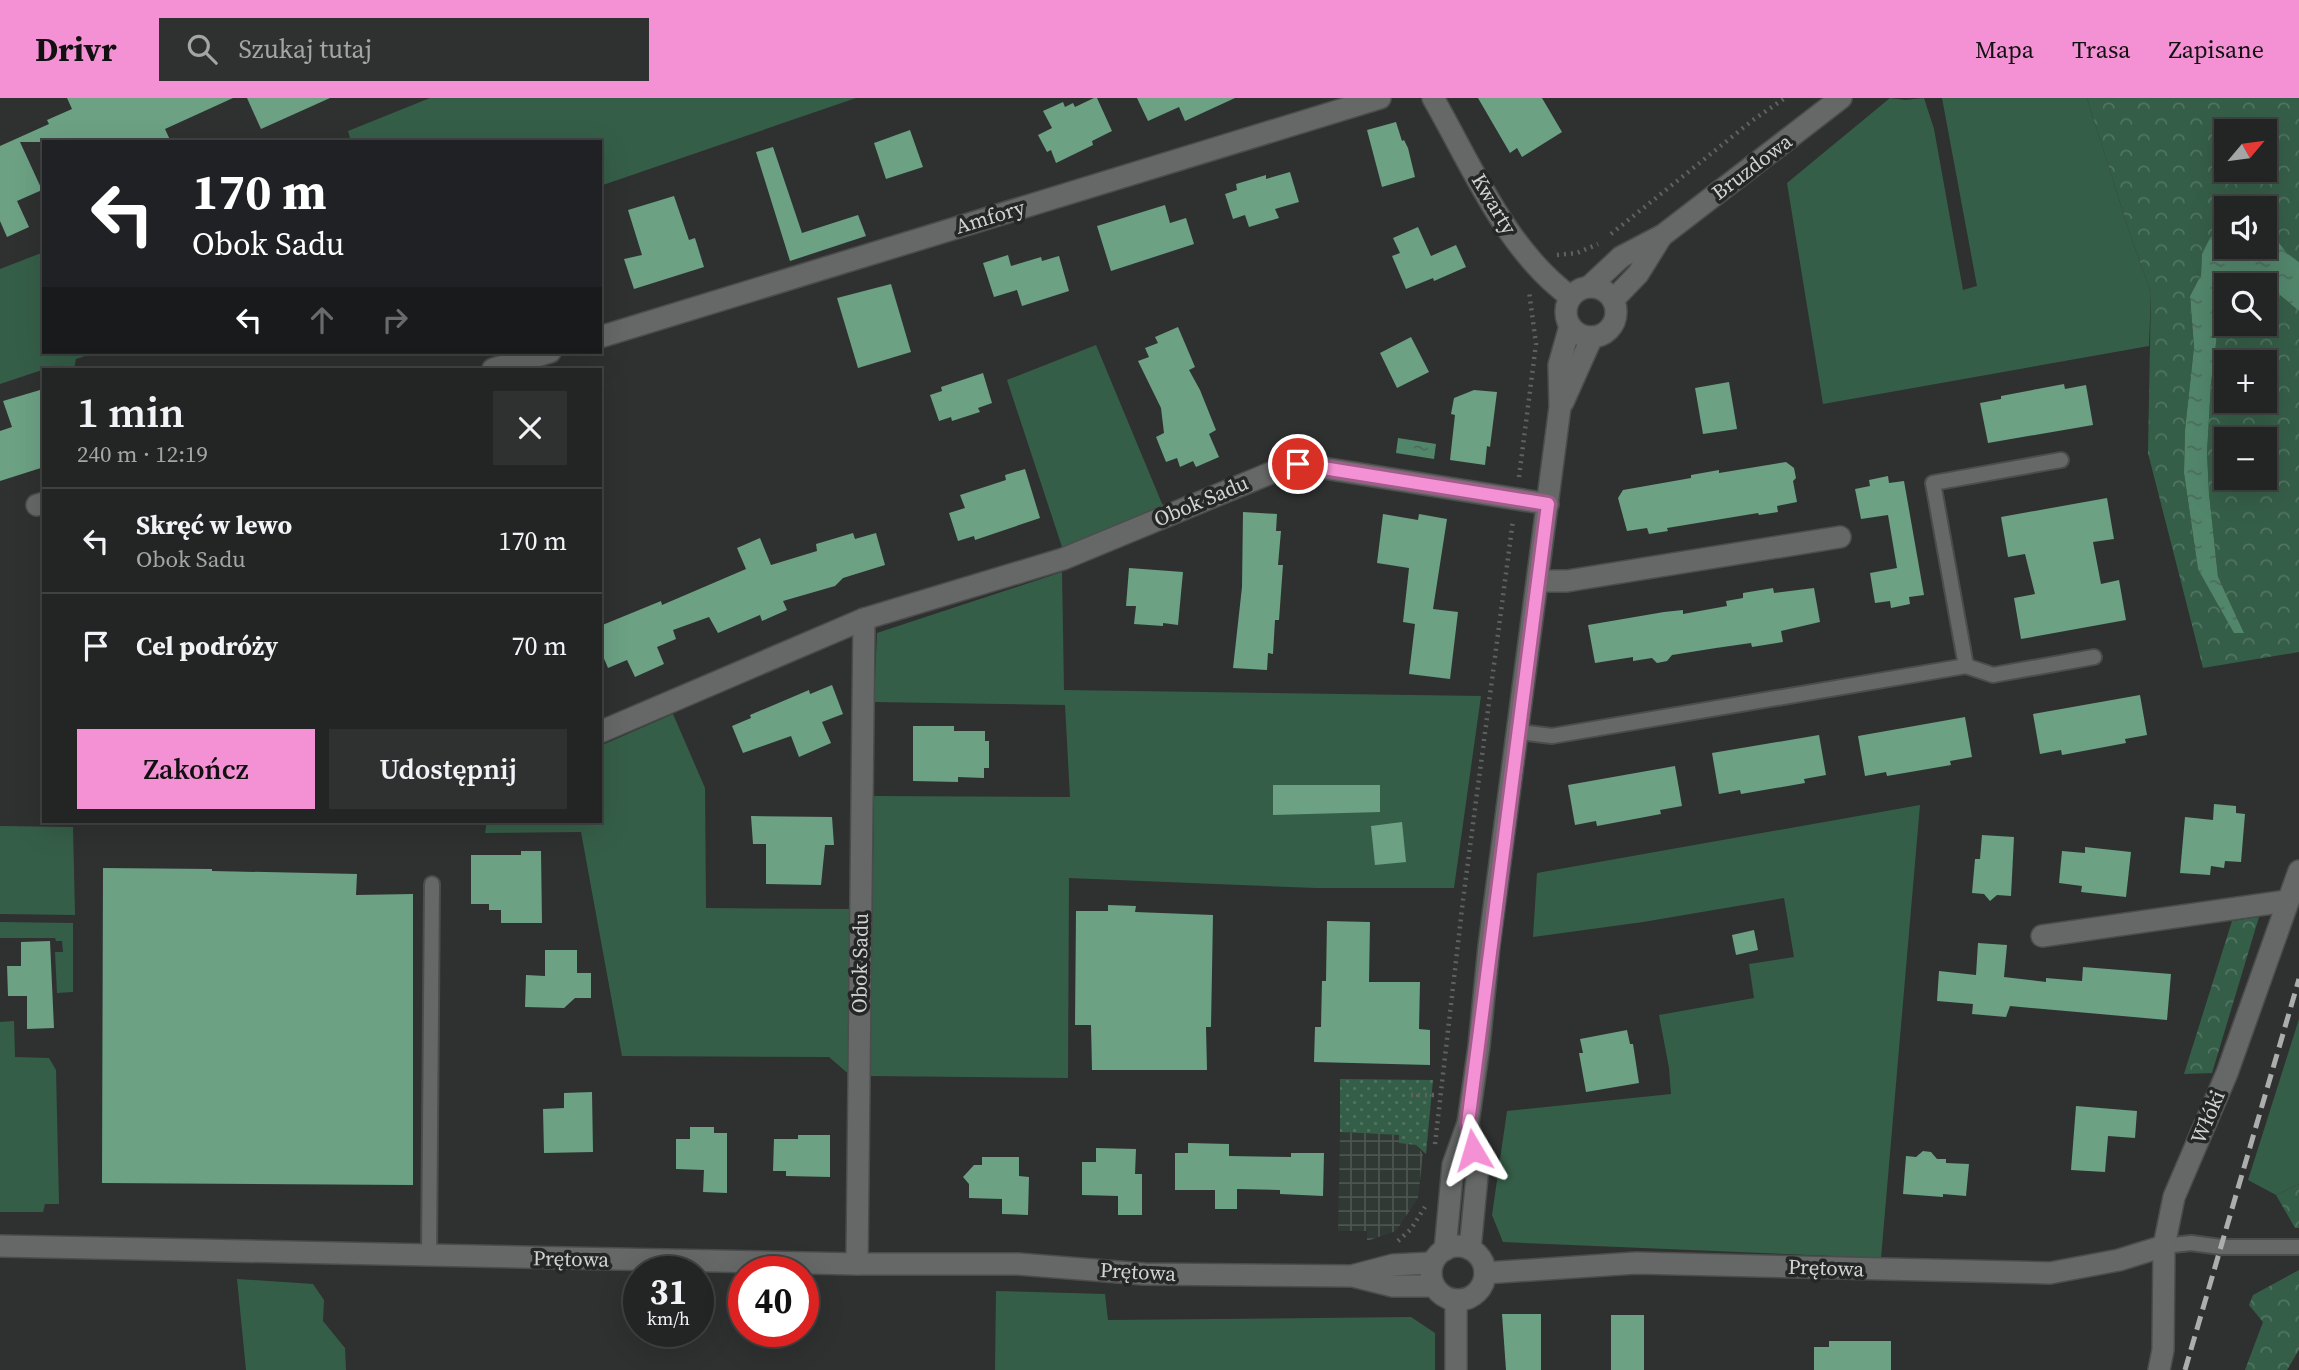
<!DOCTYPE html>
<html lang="pl">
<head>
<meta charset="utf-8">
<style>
	body { margin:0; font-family:"Source Serif 4",serif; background:#2f3131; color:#f1f3f6; height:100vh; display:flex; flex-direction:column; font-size:26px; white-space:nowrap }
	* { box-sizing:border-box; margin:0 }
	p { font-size:23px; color:#a3a5a6 }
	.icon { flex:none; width:38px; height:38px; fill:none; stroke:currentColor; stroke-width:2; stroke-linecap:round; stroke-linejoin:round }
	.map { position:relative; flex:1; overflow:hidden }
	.drawer { position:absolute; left:42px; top:270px; width:560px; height:455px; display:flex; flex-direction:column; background:#232524; border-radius:0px; box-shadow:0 7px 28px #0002,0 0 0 2px #404241 }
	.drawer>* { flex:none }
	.banner { position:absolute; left:42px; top:42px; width:560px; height:214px; border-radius:0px; box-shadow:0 7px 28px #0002,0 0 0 2px #404241; background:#202124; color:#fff; overflow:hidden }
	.needle { width:46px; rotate:61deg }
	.fabs { position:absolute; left:2214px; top:21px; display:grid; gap:14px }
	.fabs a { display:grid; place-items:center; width:63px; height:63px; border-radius:0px; background:#232524; box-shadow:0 7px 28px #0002,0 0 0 2px #404241; font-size:35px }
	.speed { position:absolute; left:623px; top:1158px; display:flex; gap:14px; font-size:35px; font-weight:700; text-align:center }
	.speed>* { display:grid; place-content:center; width:91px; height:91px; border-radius:50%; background:#232524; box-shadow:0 7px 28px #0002,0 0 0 2px #404241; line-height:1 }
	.speed small { font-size:18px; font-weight:400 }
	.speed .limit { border:10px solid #d22; background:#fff; color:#111 }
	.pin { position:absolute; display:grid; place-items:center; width:60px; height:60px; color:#fff; margin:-30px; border:4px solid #fff; border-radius:50%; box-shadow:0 2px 7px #0007 }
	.me { position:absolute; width:77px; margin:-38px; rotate:353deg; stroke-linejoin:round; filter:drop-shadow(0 0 5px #0008) }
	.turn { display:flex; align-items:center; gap:24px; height:147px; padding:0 35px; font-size:32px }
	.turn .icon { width:91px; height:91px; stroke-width:2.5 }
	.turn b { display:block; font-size:49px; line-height:60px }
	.lanes { display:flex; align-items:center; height:66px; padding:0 35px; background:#0003; justify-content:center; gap:35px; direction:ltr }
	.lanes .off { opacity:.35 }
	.round { display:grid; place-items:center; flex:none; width:74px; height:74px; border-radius:0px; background:#2f3131 }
	.summary { display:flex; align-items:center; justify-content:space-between; height:119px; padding:0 35px }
	h1 { font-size:42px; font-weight:600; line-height:52px }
	.primary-button { display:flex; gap:14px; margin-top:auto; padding:14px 35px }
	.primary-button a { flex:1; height:80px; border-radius:0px; background:#f491d4; color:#111; font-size:28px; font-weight:600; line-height:80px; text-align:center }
	.primary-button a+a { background:#2f3131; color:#f1f3f6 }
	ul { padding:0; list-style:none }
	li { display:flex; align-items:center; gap:21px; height:105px; padding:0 35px; border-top:2px solid #404241 }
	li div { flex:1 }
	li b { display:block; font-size:26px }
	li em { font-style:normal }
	header { display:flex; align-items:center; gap:42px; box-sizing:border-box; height:98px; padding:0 35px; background:#f491d4; color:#111 }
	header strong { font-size:33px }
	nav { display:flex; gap:38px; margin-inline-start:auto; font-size:24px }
	.search { width:490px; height:63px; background:#2f3131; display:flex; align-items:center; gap:18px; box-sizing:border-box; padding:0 24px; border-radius:0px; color:#a3a5a6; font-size:26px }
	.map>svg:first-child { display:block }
</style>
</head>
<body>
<header>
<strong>Drivr</strong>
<div class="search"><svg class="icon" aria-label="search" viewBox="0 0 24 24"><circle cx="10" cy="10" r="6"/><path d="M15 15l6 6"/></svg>Szukaj tutaj</div>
<nav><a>Mapa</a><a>Trasa</a><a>Zapisane</a></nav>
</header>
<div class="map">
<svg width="2299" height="1272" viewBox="0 0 2299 1272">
	<defs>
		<pattern id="industrial-grid" width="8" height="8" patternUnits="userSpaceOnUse" patternTransform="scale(1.75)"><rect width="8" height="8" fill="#303934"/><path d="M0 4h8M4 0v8" fill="none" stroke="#4d5550"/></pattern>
		<pattern id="forest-crowns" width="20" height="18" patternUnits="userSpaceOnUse" patternTransform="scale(1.75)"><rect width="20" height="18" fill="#355e48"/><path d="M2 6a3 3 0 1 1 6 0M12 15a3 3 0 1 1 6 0" fill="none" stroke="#517462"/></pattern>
		<pattern id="park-dots" width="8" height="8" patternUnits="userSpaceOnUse" patternTransform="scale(1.75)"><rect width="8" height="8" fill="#355e48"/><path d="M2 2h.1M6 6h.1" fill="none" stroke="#517462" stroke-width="1.8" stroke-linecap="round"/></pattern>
		<pattern id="water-ripples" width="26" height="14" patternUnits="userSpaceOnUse" patternTransform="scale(1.75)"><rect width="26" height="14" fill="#52866b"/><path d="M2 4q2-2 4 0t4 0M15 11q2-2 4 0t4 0" fill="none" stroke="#4b6d5c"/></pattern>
	</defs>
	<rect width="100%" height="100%" fill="#2f3130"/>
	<!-- industrial -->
	<polygon fill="url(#industrial-grid)" points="1340,1034 1399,1037 1416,1047 1423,1056 1418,1100 1396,1133 1367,1143 1367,1133 1338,1133"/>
	<!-- green -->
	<g fill="#355e48">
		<polygon points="430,0 856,0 600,88 600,44 351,44 348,33"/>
		<polygon points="1890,0 1905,2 1924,0 1934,31 1963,192 1977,188 1942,0 2087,0 2129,133 2151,195 2149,248 1823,306 1787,85"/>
		<polygon points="44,154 44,254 97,254 76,261 74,271 53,271 51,269 0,286 0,171"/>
		<polygon points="1096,247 1163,408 1063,452 1007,282"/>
		<polygon points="1062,474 1064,592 1481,598 1454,790 1316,790 1069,780 1068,980 870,978 874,698 1070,699 1065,607 874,604 877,535"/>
		<polygon points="673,616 705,690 706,810 852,811 851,978 829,959 622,958 581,734 485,735 487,723 600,723 600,648"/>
		<polygon points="1920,707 1881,1160 1503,1144 1492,1117 1507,1013 1671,996 1669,970 1659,917 1754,900 1749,866 1794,859 1784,800 1643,824 1533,839 1537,775"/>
		<polygon points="0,728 73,729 75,817 0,816"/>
		<polygon points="0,824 73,825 73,894 57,895 55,854 63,854 62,843 56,843 55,840 0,840"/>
		<polygon points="2299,921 2299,1086 2276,1097 2248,1082"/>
		<polygon points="14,923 15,959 49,960 56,972 59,1106 45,1106 43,1114 0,1114 0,924"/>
		<polygon points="237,1181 313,1186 324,1202 323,1223 345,1250 346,1272 246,1272"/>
		<polygon points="996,1193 1105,1196 1108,1222 1411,1219 1435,1235 1435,1272 995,1272"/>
	</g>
	<!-- forest -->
	<g fill="url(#forest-crowns)" fill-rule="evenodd">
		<path d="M2087,0H2299V164L2287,155L2265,127L2264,110H2226V126L2222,127L2202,156L2201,177L2190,198L2194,249L2185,332L2184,375L2198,471L2244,535L2218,479L2209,395L2207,355L2211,285L2219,221L2226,212V226H2264L2265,193H2275L2299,213V554L2203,570L2148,355L2151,195L2129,133ZM2226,33H2264V72H2226ZM2226,264H2264V303H2226ZM2226,341H2264V380H2226Z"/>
		<polygon points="2259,819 2212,975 2184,976 2232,823"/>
		<polygon points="2299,1086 2299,1130 2295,1130 2276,1097"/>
		<polygon points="2299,1172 2299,1252 2287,1272 2245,1272 2263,1224 2249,1207 2253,1197"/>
	</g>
	<!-- park -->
	<polygon fill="url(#park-dots)" points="1340,981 1433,982 1426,1056 1416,1047 1399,1045 1399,1037 1340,1034"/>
	<!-- water -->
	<g fill="url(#water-ripples)">
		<polygon points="2226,126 2226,149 2264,149 2265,127 2287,155 2299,164 2299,213 2275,193 2265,193 2264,187 2226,187 2226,212 2219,221 2211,285 2207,355 2209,395 2218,479 2244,535 2234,535 2198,471 2184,375 2185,332 2194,249 2190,198 2201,177 2202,156 2210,140"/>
		<polygon points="1398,340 1436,346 1434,361 1396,355"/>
	</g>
	<!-- building -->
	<g fill="#6ca184">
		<polygon points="67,0 233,0 165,31 171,44 20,44 42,92 17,103 29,129 7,139 0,123 0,48 49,26 47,22 72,11"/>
		<polygon points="247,0 330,0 261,31"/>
		<polygon points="1094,0 1097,0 1112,33 1092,43 1093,47 1056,65 1051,52 1047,54 1038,37 1052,30 1043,13 1063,4 1065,9 1073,5 1075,9"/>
		<polygon points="1137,0 1235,0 1185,23 1179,9 1148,23"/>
		<polygon points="1478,0 1542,0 1562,34 1522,59 1517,50 1510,55"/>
		<polygon points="1396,24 1402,43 1404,42 1408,50 1415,79 1382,89 1367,32"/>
		<polygon points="910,32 923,69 886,81 874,45"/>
		<polygon points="773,49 802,135 858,117 866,138 790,163 756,54"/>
		<polygon points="1290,74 1299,104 1275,111 1279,120 1249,129 1245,117 1233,121 1225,96 1237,92 1236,86 1266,77 1266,81"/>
		<polygon points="674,98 689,142 695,140 704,169 634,191 624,161 642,157 628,112"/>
		<polygon points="1165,107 1170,125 1186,120 1194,146 1111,173 1097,128"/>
		<polygon points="1418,129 1431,158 1456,147 1466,169 1434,183 1433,180 1406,191 1392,158 1400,155 1393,140"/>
		<polygon points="1008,157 1011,168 1041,159 1042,163 1059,158 1069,193 1022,208 1017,192 994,199 983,165"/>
		<polygon points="891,186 911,254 858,270 837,200"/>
		<polygon points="1178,229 1195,269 1189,272 1200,292 1216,332 1209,336 1219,359 1196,369 1193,363 1180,369 1177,360 1166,364 1156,339 1164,335 1161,310 1138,263 1149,259 1145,250 1158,245 1155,239"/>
		<polygon points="1411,239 1429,274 1397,290 1380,255"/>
		<polygon points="983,275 992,305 978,310 980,314 952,323 951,319 939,323 930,297 942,293 941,289"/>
		<polygon points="1729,284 1737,331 1703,336 1695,290"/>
		<polygon points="2064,286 2065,291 2086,287 2093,327 1988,345 1980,305 2001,301 2001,298"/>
		<polygon points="40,292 44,303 44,369 0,383 0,333 12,329 3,303"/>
		<polygon points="1474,292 1497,294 1490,349 1487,348 1485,367 1450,362 1455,317 1451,316 1454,300"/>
		<polygon points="1786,364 1794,370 1796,380 1793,383 1797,404 1777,408 1778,414 1759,417 1758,415 1667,430 1668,433 1649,436 1647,430 1627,433 1618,400 1623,392 1691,380 1691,377 1719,372 1719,375"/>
		<polygon points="1025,371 1040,420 975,442 974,438 958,443 949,415 965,410 960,397 1006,382 1005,377"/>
		<polygon points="1888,378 1889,385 1904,383 1924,497 1909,499 1910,506 1891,510 1890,503 1875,505 1870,475 1897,470 1888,417 1861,421 1855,391 1870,388 1869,382"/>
		<polygon points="2107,400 2114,441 2093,444 2101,486 2119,482 2126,522 2021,541 2014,500 2035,496 2025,456 2008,459 2001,419"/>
		<polygon points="1243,414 1277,416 1276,433 1281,433 1278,467 1283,467 1279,522 1275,522 1273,556 1268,555 1267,572 1233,570 1242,489"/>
		<polygon points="1383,416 1418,422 1419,416 1447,421 1433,511 1458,514 1450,581 1409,576 1415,526 1403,524 1409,470 1377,465"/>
		<polygon points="853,435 855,441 876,435 885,467 843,480 835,488 783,503 787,512 762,523 760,517 718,535 709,519 673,532 676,541 657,549 664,566 635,579 627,562 608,570 600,551 600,528 661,503 662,507 746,471 737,450 760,440 771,467 817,453 816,446"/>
		<polygon points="1129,470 1183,474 1178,527 1163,525 1163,528 1134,526 1136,508 1126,508"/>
		<polygon points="1773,490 1774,495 1814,490 1820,524 1781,533 1783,544 1752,549 1751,545 1716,550 1672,557 1667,563 1657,565 1652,560 1633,563 1633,559 1595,565 1588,527 1664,514 1683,512 1683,516 1727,508 1726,503 1743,500 1743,495"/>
		<polygon points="832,587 843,616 822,624 831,645 799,659 791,638 743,655 732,628 751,620 750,617 809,592 810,596"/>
		<polygon points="2140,597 2147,637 2125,641 2126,645 2062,657 2061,652 2040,656 2033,616"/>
		<polygon points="1965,619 1972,659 1950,663 1951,667 1887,678 1886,674 1865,678 1858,638"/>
		<polygon points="913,628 954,628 954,633 985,633 985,643 989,643 989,670 984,670 984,680 958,679 958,684 913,683"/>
		<polygon points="1819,637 1826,677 1804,681 1805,685 1741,696 1740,692 1719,696 1712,655"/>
		<polygon points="1675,668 1682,708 1660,712 1661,716 1597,728 1596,723 1575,727 1568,687"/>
		<polygon points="1273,687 1380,687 1380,714 1273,717"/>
		<polygon points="2214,706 2236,708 2236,715 2245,716 2241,764 2225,763 2224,770 2211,768 2210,777 2180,775 2185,719 2213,722"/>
		<polygon points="751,718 832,719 834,747 825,747 821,787 766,786 766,746 753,746"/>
		<polygon points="1402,724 1406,764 1375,767 1371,728"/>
		<polygon points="1982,737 2014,739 2011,798 1997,797 1990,803 1984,796 1972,795 1975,761 1980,761"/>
		<polygon points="2085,749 2131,754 2126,799 2081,794 2082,788 2059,785 2062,753 2085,755"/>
		<polygon points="521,753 541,753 542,825 501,825 501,812 489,812 489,806 471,806 471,757 521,757"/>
		<polygon points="103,770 212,771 212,773 357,776 356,797 413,796 413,1087 102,1085"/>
		<polygon points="1108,807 1136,808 1135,814 1213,817 1211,929 1206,929 1207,972 1092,972 1091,927 1075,927 1076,813 1108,813"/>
		<polygon points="1327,823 1370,824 1369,884 1420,884 1419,931 1430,932 1430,967 1314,964 1315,929 1321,929 1322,883 1326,883"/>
		<polygon points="1754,832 1758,852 1736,857 1732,837"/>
		<polygon points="50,843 54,930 27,931 27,898 8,898 7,868 21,868 21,844"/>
		<polygon points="1978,845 2007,847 2004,879 2046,884 2046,880 2082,883 2083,869 2171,876 2167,922 2010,908 2006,919 1972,916 1973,906 1937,903 1939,873 1976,877"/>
		<polygon points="545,852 577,852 577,875 591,875 591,900 575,900 564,910 525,909 526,877 545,878"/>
		<polygon points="1627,932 1630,946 1633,946 1639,985 1586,994 1579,955 1583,955 1580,941"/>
		<polygon points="592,994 593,1054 544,1055 543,1011 564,1010 564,995"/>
		<polygon points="2076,1008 2137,1013 2135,1040 2108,1038 2105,1074 2071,1072"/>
		<polygon points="690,1029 714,1029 714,1035 727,1035 727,1095 703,1094 704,1072 676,1071 676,1041 690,1041"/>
		<polygon points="798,1037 830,1037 830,1079 786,1078 786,1073 773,1073 774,1041 798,1041"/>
		<polygon points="1188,1045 1229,1046 1229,1058 1291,1059 1291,1055 1324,1055 1323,1098 1280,1096 1280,1092 1237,1091 1237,1111 1215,1111 1215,1092 1175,1092 1175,1055 1188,1055"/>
		<polygon points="1096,1050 1136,1051 1135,1076 1142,1076 1142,1117 1118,1117 1118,1098 1082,1097 1082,1064 1096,1064"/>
		<polygon points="1923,1053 1931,1054 1937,1061 1946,1061 1946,1065 1969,1066 1966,1098 1943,1096 1943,1099 1903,1096 1906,1058 1916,1059"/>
		<polygon points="982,1059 1019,1059 1019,1078 1029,1079 1028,1117 1002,1116 1002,1101 969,1100 969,1086 963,1079 974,1067 982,1067"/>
		<polygon points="1502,1216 1541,1216 1541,1272 1506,1272"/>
		<rect x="1611" y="1217" width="33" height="55"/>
		<polygon points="1829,1243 1891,1243 1891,1272 1814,1272 1814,1249 1829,1249"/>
	</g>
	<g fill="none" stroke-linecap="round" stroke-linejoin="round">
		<defs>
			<g id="lane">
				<polyline points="1966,568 1993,577 2094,559"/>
				<polyline points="1519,634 1552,638 1966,568 1933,385 2061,362"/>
				<polyline points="2164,1148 2191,1145 2221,1149 2299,1149"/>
				<polyline points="429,1158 432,786"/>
			</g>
			<g id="street">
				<path d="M1433,0C1472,68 1506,152 1571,199"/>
				<polyline points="600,239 1380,0"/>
				<polyline points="493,271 550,254"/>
				<polyline points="37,407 44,405"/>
				<polyline points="1538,483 1567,483 1840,439"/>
				<polyline points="600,634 864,521 1063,461 1290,367 1317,369 1548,406"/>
				<polyline points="2042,838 2287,803"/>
				<polyline points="857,1166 864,521"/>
				<polyline points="1485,1175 1636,1165 2050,1175 2119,1162 2164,1148"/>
				<polyline points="1456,1272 1456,1203"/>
				<polyline points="2159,1272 2163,1252 2164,1148 2174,1099 2227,975 2299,773"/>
			</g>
			<g id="secondary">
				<polyline points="1590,188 1621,159 1663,137 1841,0"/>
				<circle cx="1591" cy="214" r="25"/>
				<polyline points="1613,202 1638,176 1661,139"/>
				<polyline points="1563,304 1592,239"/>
				<polyline points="1468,1025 1477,1078 1470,1151"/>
				<circle cx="1458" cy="1175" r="27"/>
				<polyline points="0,1148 857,1166 1018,1166 1144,1176 1353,1178 1393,1188 1433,1188"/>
				<polyline points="1445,1152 1453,1067 1468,1025 1479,948 1489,848 1560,309 1559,267 1570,228"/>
				<polyline points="1355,1177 1393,1167 1432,1165"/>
			</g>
		</defs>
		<!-- lane casing -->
		<use href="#lane" stroke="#4b4d4c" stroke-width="18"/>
		<!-- street casing -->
		<use href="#street" stroke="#4b4d4c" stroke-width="24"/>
		<!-- secondary casing -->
		<use href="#secondary" stroke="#4b4d4c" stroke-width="24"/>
		<!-- path -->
		<g stroke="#606261" stroke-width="4.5" stroke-dasharray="2 5" stroke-linecap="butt">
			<polyline points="1611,136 1753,22 1785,0"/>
			<polyline points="1557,157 1577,155 1598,146"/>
			<polyline points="1519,379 1536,246 1529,193"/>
			<polyline points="1411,997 1439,997"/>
			<polyline points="1435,1046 1463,802 1513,422"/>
			<polyline points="1398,1143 1411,1131 1425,1109"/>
		</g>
		<!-- lane -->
		<use href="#lane" stroke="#656866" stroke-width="14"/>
		<!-- street -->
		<use href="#street" stroke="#656866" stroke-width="21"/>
		<!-- secondary -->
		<use href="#secondary" stroke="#656866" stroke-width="21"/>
		<!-- rail -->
		<polyline stroke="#acaead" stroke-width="5" stroke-dasharray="14 7" stroke-linecap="butt" points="2185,1272 2299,881"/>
	</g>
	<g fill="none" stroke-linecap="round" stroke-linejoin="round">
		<defs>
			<polyline id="route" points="1298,366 1548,406 1468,1025 1473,1052"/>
		</defs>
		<!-- route casing -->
		<use href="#route" stroke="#9f5e8a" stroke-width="18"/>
		<!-- route -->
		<use href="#route" stroke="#f491d4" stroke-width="12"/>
	</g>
	<g text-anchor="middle" stroke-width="7" stroke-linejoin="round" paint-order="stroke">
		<!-- street labels -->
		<g font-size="21" fill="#d1d3d2" stroke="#252726">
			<text transform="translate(1752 69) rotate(-37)" y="7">Bruzdowa</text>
			<text transform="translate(1494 106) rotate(59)" y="7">Kwarty</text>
			<text transform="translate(990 119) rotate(-17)" y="7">Amfory</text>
			<text transform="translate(1201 403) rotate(-23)" y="7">Obok Sadu</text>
			<text transform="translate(860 865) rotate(-89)" y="7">Obok Sadu</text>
			<text transform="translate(2208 1019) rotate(-67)" y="7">Włóki</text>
			<text transform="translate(571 1161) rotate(1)" y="7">Prętowa</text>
			<text transform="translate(1826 1170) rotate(2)" y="7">Prętowa</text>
			<text transform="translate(1138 1174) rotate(3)" y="7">Prętowa</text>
		</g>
	</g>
</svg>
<div class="fabs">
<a><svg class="needle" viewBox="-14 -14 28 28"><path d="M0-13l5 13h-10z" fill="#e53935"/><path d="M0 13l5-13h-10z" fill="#a3a5a6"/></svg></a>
<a><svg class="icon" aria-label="sound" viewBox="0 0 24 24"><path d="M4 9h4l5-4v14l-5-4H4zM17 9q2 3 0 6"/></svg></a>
<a><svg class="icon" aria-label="search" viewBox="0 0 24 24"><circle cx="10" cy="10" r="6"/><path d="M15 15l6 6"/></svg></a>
<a>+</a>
<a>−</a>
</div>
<div class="speed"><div>31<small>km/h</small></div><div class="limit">40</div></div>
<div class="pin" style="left:1298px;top:366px;background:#d93025"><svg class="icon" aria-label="arrive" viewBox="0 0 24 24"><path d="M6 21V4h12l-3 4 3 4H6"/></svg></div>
<svg class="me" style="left:1473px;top:1052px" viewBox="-20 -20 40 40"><path d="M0-17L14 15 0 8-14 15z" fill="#f491d4" stroke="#fff" stroke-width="4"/></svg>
<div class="banner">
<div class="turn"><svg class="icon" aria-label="left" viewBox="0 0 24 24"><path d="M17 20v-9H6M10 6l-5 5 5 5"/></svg><div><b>170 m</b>Obok Sadu</div></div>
<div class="lanes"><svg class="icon" aria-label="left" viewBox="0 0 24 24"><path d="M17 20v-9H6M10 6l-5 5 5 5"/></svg><svg class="icon off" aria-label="ahead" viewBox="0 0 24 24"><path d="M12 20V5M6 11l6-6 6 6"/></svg><svg class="icon off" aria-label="right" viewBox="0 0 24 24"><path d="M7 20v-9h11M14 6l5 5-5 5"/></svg></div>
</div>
<section class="drawer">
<div class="summary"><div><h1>1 min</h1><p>240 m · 12:19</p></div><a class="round"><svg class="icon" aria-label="close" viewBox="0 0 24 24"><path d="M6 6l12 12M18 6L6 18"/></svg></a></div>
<ul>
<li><svg class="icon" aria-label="left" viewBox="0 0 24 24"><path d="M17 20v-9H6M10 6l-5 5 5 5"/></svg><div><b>Skręć w lewo</b><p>Obok Sadu</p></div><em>170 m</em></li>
<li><svg class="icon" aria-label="arrive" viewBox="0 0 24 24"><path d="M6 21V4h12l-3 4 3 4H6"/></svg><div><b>Cel podróży</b></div><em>70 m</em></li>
</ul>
<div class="primary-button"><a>Zakończ</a><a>Udostępnij</a></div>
</section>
</div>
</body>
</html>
